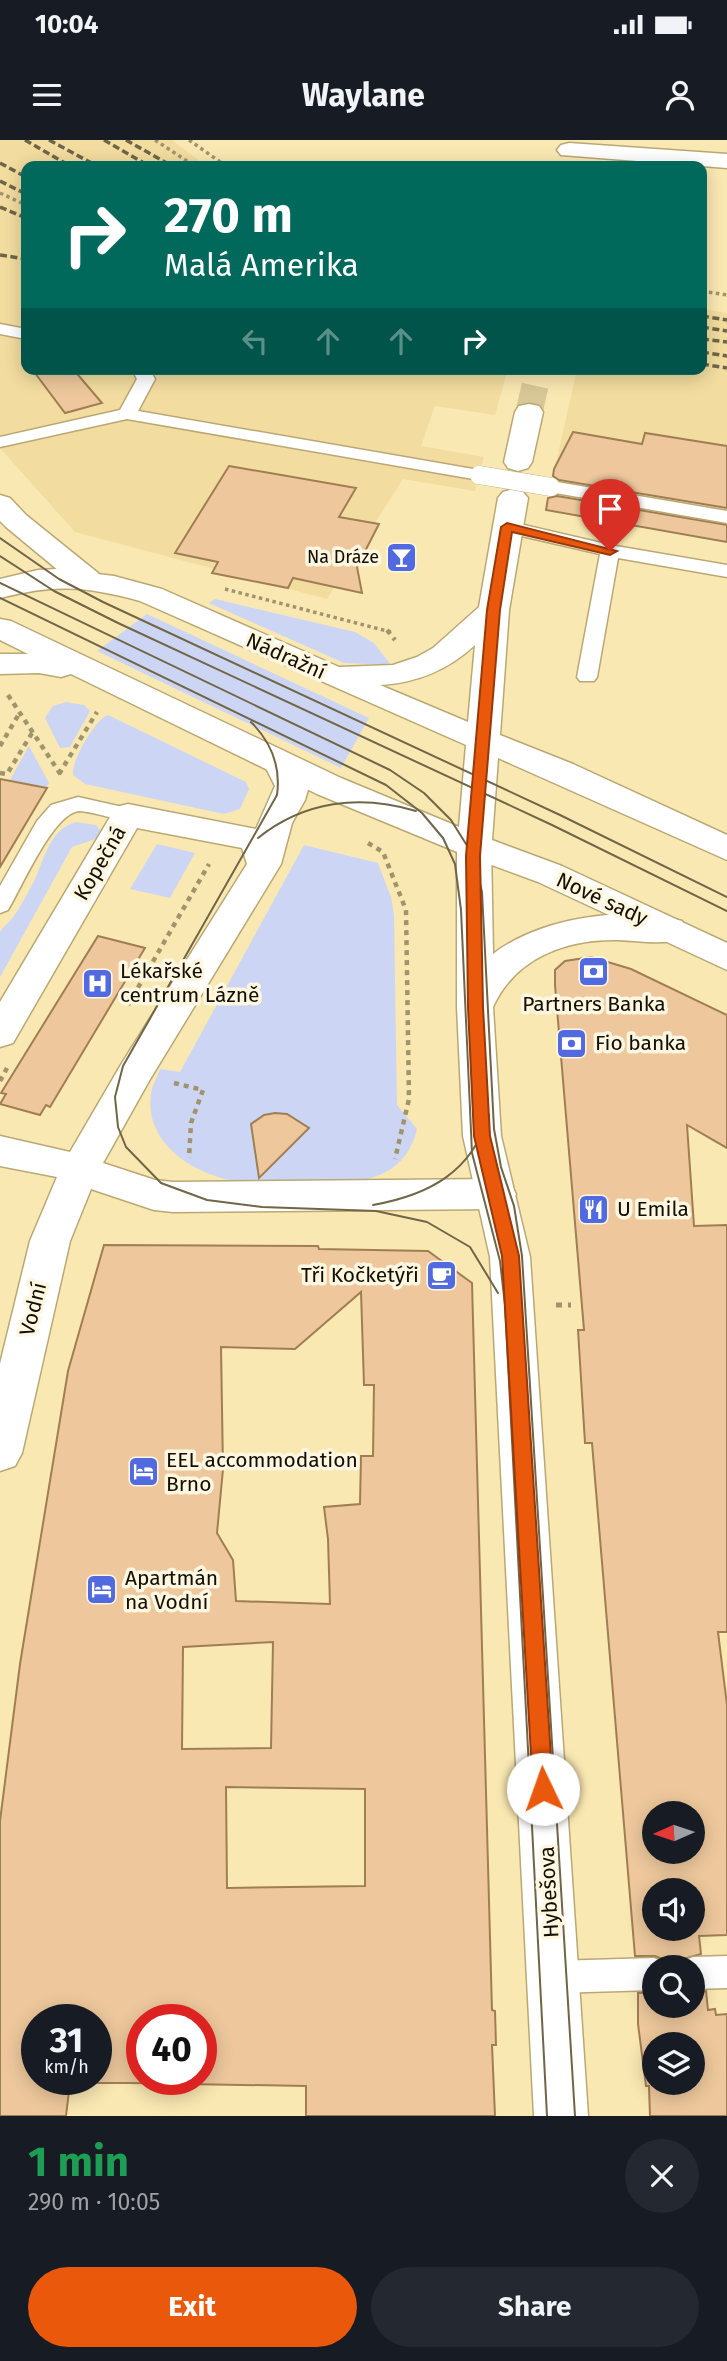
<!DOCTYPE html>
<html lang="en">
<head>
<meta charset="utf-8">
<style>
	body { margin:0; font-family:"Fira Sans",sans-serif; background:#242831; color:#f1f3f6; height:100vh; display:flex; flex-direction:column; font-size:26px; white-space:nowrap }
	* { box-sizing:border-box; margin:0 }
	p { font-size:23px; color:#9ea1a6 }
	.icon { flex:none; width:38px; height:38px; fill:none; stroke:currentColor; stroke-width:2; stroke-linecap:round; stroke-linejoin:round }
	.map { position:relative; height:1976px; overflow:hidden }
	.drawer { display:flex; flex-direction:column; background:#171b24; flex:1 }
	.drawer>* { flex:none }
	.top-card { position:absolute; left:21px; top:21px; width:686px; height:214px; border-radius:14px; box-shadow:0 4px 18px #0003; background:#00695c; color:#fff; overflow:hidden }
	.needle { width:46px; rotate:267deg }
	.controls { position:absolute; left:642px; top:1661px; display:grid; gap:14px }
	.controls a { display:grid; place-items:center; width:63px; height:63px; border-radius:50%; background:#171b24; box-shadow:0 4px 18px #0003; font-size:35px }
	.speed { position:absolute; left:21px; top:1864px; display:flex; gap:14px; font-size:35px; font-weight:700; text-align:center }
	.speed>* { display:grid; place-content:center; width:91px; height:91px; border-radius:50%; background:#171b24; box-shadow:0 4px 18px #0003; line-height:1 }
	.speed small { font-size:18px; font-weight:400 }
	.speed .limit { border:10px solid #d22; background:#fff; color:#111 }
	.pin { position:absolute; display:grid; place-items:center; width:60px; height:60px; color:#fff; margin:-72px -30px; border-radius:50% 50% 50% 0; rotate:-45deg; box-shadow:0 0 7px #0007 }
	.pin .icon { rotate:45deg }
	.me { position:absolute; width:77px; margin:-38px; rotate:357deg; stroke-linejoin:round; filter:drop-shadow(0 0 5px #0008) }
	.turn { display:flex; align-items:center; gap:24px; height:147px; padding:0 28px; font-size:32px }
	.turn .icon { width:91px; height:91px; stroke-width:2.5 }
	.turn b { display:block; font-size:49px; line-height:60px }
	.lanes { display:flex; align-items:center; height:66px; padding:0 28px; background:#0003; justify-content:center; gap:35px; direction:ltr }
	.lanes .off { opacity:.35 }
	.round { display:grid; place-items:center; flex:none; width:74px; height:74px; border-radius:37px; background:#242831 }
	.headline { display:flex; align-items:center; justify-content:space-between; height:119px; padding:0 28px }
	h1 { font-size:42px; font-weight:700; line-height:52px; color:#1e9e55 }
	.cta { display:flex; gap:14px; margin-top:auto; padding:14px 28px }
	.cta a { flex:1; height:80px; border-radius:42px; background:#ea580c; color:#fff; font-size:28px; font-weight:700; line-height:80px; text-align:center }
	.cta a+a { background:#242831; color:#f1f3f6 }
	.status { display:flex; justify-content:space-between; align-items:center; height:49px; padding:0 35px; background:#171b24; direction:ltr }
	.status svg { height:19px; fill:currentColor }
	header { display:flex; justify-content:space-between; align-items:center; height:91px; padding:0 28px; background:#171b24; font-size:32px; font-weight:700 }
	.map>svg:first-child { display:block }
</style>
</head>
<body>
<div class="status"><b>10:04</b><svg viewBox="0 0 49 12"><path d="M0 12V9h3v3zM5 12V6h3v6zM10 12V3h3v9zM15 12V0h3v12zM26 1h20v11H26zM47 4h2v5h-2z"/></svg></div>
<header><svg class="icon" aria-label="menu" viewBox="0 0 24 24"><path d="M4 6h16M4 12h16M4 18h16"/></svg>Waylane<svg class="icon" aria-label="person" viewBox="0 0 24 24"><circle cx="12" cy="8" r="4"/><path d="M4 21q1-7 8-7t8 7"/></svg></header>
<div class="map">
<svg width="727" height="1976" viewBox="0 0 727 1976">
	<rect width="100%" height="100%" fill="#fae8b2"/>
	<!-- built -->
	<g fill="#f2dc9f">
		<polygon points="0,0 172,0 206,26 26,26 26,229 508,229 495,275 435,266 421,306 484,317 475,351 403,339 327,459 75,392 0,308"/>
		<polygon points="702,169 727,173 727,394 547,364 577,229 702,229"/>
	</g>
	<!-- green -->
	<g fill="#ccd6f4">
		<polygon points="215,459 355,492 374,503 391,525 344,523 209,463"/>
		<polygon points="147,474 369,578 341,628 97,511"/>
		<polygon points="66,562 84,565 90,571 70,607 60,608 45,578 53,566"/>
		<path d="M108,575L246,642L249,649L240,669L224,674L85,644L73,635C71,621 95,579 108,575Z"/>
		<polygon points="29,606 49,643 47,647 10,640"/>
		<path d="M76,682L96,685L101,691V697L72,707L0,837V792C3,787 7,784 11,780C19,770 25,757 31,747C44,724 47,690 76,682Z"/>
		<polygon points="157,704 195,713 170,758 130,749"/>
		<path d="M304,705L378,723L391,757L394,775L397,965L417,989C412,1011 399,1028 377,1036C354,1045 328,1042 304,1043C281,1043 257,1045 235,1041C193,1034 144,1003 151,954C152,946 157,937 160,929L180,932Z"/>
	</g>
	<!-- building -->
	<g fill="#eec89c" stroke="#a07e54" stroke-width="2" fill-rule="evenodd">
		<polygon points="32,229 73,229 102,263 65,273"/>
		<polygon points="573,292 642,304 645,293 727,306 727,368 559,340 553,336 554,329"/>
		<polygon points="229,326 356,348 339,377 379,384 357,427 362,453 293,438 288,448 212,433 218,422 175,413"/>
		<polygon points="557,356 727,385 727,402 546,370 548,358"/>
		<polygon points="0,639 47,648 0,727"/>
		<polygon points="98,796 145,808 50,967 46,965 40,975 0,964 6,954 1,953"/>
		<path d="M591,817L631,829L727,875V1008L687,985L694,1086L727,1085V1492H718L727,1565V1795L699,1796L701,1814L680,1820L677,1827H669L667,1821L655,1816H635L592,1303H585L578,1190H584L555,845V830L565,821ZM654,1673H693V1712H654ZM654,1750H693V1788H654Z"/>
		<polygon points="275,973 287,974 309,988 259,1038 251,984 264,975"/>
		<path d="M104,1105L318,1106L319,1109L428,1111L472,1143L492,1870L495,1871L496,1905H492L495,1976H306V1946L128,1943H70L66,1976H0V1681L20,1524L68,1231ZM361,1152L364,1245H374L373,1316H361L360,1364L324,1367L328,1399L330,1464L236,1461L233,1420L217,1393L223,1329L221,1207L295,1209ZM273,1502L271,1608L182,1609L183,1507ZM226,1647L365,1649V1746L227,1748ZM37,1880H96V1939H37ZM142,1880H201V1939H142Z"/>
		<path d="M706,1851L708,1870L715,1869L716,1875L727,1874V1976H650L649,1946H646L638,1884V1853L654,1852V1866H693V1852ZM654,1904H693V1942H654Z"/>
	</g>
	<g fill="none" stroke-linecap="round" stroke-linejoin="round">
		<!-- secondary-tunnel -->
		<polyline stroke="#d8c797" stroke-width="27" stroke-dasharray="27 14" stroke-linecap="butt" points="529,272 539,229"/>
		<defs>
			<g id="service">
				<polygon points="0,184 26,189 26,199 0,194"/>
				<polygon points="132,229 149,229 155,239 138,271 479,330 488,335 479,340 127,279 0,307 0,297 120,270 137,239"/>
				<polygon points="551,341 727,371 727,383 544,351 542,347"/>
				<polygon points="507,381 610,405 727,425 727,437 618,418 597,537 594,541 580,541 577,537 600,414 500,391 498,387"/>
				<path d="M78,657L136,670L139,675L136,680L128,682C113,679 95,672 80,671C54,671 21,749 8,770L0,773V746L37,681L51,665Z"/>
				<polygon points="727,1816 727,1848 693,1849 693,1827 679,1827 681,1822 693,1817"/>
				<polygon points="654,1818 666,1823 667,1827 654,1827 654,1850 554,1853 542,1848 538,1837 542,1826 554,1821"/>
			</g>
			<g id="minor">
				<polygon points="0,355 10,358 26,375 98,433 102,439 98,445 87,448 76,445 6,387 0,381"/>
				<polygon points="281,613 293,617 307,637 309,646 305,660 292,683 281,724 149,941 103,1023 155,1040 173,1042 496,1039 510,1043 516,1054 510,1065 496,1069 173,1072 154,1070 91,1049 70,1101 22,1313 15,1326 0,1331 0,1224 30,1101 57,1037 0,1026 0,996 70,1012 122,923 247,724 242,708 137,688 13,903 0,907 0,862 116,667 128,664 256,689 275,646 264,624 269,617"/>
			</g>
			<path id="tertiary" d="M474,695L486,698L491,706L493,814C540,778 625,765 682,781L687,790L682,799C661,805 639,801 618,800C566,799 515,818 493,867L501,996L530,1117L588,1976H534L490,1117L463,996L457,867V706L462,698Z"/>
			<g id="secondary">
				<polygon points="569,3 727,14 727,28 561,15 557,10 561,5"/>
				<polygon points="529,264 539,266 543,272 532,322 528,328 518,331 508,328 504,322 515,272 519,266"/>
				<path d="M513,349L523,352L528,358L509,470L500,595L573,624L727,695V720L498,618L492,700L562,726L727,803V830L538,742L462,714L317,654L71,534L61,537L39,533L0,534V514H28L0,500V479L11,481L341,638L459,687L466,605L140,461C84,446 56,444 0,458V439L38,430L57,429L114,436L162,449L339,527L393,525L417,517L433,508L479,467L498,358L503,352ZM475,505L468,582L380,545C417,543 448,530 475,505Z"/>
			</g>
		</defs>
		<!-- service casing -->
		<use href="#service" stroke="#baa874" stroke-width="3"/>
		<!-- minor casing -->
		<use href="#minor" stroke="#baa874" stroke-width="3"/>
		<!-- tertiary casing -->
		<use href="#tertiary" stroke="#baa874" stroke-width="3"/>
		<!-- secondary casing -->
		<use href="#secondary" stroke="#baa874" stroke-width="3"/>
		<!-- path-far2 -->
		<g stroke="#a1946d" stroke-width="3.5" stroke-dasharray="3.5 3.5" stroke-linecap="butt">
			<polyline points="155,0 190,23 181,26"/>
			<polyline points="189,0 226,26"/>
			<polyline points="0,53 26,65"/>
			<polyline points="702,151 727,155"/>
			<polyline points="225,449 391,492"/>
		</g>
		<!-- path-far1 -->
		<g stroke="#a1946d" stroke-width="4.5" stroke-dasharray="5 5" stroke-linecap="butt">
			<polyline points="387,490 395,500"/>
			<polyline points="8,555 63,638"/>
			<polyline points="0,606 19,574"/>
			<polyline points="0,633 7,634 32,593"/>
			<polyline points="59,634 97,572"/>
			<polyline points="368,703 383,712 406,770 409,959 395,1019"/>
			<polyline points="128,865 209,724"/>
			<polyline points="0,941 7,928"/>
			<polyline points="174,943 203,950 191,983 189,1018"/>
		</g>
		<!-- path -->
		<polyline stroke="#a1946d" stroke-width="5" stroke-dasharray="6 6" stroke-linecap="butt" points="556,1165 571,1165"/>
		<!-- service -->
		<use href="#service" fill="#fff" fill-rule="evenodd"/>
		<!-- minor -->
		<use href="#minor" fill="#fff" fill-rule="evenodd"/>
		<!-- tertiary -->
		<use href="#tertiary" fill="#fff" fill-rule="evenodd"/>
		<!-- secondary -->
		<use href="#secondary" fill="#fff" fill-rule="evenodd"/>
		<!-- tram -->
		<g stroke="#706547" stroke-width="2">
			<polyline points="0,398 59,439 103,462 560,675 727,757"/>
			<polyline points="0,416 54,451 118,483 552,685 727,771"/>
			<polyline points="0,443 390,630 424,653 451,680 471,712 477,731 482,752 494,989 501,1027 514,1066 522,1116 575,1976"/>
			<polyline points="0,458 386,645 422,673 443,698 455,724 461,770 472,1013 500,1121 505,1165 547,1976"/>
			<path d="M251,582C272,603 281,626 277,655L123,926L115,957L118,987L126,1007L161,1043L207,1060L262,1067L376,1071L427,1082L470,1107L498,1153"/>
			<path d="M258,698C304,661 360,654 416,671"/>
			<path d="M373,1065C429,1055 472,1032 489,975"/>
		</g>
		<!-- rail -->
		<g stroke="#706547" stroke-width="3.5" stroke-dasharray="7 3.5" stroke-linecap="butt">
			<polyline points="25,0 70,26"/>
			<polyline points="49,0 97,26"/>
			<polyline points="104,0 149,26"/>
			<polyline points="126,0 172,26"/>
			<polyline points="0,23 26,37"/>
			<polyline points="0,41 26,54"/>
			<polyline points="0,67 26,78"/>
			<polyline points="0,115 26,119"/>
			<polyline points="702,176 727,180"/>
			<polyline points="702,187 727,191"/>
			<polyline points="702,199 727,202"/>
			<polyline points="702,212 727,216"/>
			<polyline points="702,224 727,228"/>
		</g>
		<defs>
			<polyline id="service-bridge" points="479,335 551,347"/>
		</defs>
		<!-- service-bridge casing -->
		<use href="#service-bridge" stroke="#baa874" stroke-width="19" stroke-linecap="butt"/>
		<!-- service-bridge -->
		<use href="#service-bridge" stroke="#fff" stroke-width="18"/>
	</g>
	<!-- route -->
	<polygon fill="#ea580c" stroke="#983908" stroke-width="2" points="507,383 617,411 610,415 512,392 500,470 480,716 483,867 490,996 519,1116 553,1649 550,1655 543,1658 536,1655 533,1649 502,1116 474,996 468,867 466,716 487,470 501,387"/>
	<!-- icons -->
	<defs>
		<symbol id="bar-square" viewBox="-11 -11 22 22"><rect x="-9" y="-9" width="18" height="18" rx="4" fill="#526adf" stroke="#fdf6e1"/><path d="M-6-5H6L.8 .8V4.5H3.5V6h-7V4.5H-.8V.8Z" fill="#fff"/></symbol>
		<symbol id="bank-square" viewBox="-11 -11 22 22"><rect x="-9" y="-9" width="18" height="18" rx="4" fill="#526adf" stroke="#fdf6e1"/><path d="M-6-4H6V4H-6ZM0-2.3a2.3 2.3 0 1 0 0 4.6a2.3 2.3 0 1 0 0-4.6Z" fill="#fff"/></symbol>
		<symbol id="hospital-square" viewBox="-11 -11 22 22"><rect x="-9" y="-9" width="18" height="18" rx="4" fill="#526adf" stroke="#fdf6e1"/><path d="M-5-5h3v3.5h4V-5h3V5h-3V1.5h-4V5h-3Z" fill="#fff"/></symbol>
		<symbol id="restaurant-square" viewBox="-11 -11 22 22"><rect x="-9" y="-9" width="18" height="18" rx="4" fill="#526adf" stroke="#fdf6e1"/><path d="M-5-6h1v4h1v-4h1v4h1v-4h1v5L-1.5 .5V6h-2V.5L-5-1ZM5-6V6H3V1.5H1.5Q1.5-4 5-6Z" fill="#fff"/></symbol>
		<symbol id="cafe-square" viewBox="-11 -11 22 22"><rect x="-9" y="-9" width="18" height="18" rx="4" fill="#526adf" stroke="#fdf6e1"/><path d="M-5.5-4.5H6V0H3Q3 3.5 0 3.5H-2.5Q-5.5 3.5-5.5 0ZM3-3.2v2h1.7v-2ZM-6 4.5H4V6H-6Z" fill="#fff"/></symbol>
		<symbol id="hotel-square" viewBox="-11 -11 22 22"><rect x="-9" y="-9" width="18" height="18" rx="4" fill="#526adf" stroke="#fdf6e1"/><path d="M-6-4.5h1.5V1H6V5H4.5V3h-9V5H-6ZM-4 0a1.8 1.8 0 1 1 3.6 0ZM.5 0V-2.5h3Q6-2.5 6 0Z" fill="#fff"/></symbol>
	</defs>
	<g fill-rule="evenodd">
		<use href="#bar-square" x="384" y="400" width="35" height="35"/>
		<use href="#bank-square" x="576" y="814" width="35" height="35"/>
		<use href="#hospital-square" x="80" y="826" width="35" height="35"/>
		<use href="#bank-square" x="554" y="886" width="35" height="35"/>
		<use href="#restaurant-square" x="576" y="1052" width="35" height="35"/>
		<use href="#cafe-square" x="424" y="1118" width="35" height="35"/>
		<use href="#hotel-square" x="126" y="1314" width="35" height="35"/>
		<use href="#hotel-square" x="84" y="1432" width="35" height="35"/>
	</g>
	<g text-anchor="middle" stroke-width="7" stroke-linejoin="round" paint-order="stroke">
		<!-- far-poi labels -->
		<g font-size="18" fill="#140e00" stroke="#fdf6e1" text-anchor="end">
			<text x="379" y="423">Na Dráze</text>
		</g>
		<!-- street labels -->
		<g font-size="21" fill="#140e00" stroke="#fdf6e1">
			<text transform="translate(286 516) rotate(24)" y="7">Nádražní</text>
			<text transform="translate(100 723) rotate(-60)" y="7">Kopečná</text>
			<text transform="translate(602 759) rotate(25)" y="7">Nové sady</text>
			<text transform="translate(33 1169) rotate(-76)" y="7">Vodní</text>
			<text transform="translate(549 1752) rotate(-93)" y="7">Hybešova</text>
		</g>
		<!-- poi labels -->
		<g font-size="21" fill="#140e00" stroke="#fdf6e1" text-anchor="start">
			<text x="120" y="838">Lékařské<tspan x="120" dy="24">centrum Lázně</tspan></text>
			<text x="594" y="871" text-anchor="middle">Partners Banka</text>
			<text x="595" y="910">Fio banka</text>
			<text x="617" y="1076">U Emila</text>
			<text x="419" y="1142" text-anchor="end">Tři Kočketýři</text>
			<text x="166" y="1327">EEL accommodation<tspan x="166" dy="24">Brno</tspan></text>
			<text x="125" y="1445">Apartmán<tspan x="125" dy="24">na Vodní</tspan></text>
		</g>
	</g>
</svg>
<div class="controls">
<a><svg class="needle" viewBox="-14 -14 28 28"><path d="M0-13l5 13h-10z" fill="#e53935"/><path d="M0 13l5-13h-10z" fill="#9ea1a6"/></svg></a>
<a><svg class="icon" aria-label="sound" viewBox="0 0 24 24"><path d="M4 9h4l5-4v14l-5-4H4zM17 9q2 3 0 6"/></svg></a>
<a><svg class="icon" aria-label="search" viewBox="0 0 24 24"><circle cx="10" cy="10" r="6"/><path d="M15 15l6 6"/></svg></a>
<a><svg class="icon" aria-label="layers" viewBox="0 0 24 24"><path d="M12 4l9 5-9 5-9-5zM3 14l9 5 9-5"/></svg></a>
</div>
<div class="speed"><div>31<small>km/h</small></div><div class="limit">40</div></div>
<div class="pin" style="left:610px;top:411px;background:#d93025"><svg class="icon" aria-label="arrive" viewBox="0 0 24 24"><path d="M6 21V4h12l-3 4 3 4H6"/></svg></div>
<svg class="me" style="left:543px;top:1649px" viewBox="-20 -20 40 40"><circle r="19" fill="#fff"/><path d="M0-13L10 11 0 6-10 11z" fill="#ea580c"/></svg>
<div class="top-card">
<div class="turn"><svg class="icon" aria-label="right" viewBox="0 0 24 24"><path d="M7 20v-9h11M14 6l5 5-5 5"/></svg><div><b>270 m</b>Malá Amerika</div></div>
<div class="lanes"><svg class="icon off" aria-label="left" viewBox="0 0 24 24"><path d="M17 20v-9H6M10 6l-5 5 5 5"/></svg><svg class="icon off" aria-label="ahead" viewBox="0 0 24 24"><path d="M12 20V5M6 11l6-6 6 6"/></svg><svg class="icon off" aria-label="ahead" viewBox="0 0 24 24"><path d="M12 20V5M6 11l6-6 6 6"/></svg><svg class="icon" aria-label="right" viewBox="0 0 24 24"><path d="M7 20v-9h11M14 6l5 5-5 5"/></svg></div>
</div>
</div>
<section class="drawer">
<div class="headline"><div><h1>1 min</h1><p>290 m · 10:05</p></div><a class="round"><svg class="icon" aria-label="close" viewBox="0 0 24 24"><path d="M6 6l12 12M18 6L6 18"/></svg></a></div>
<div class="cta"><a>Exit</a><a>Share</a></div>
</section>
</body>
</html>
